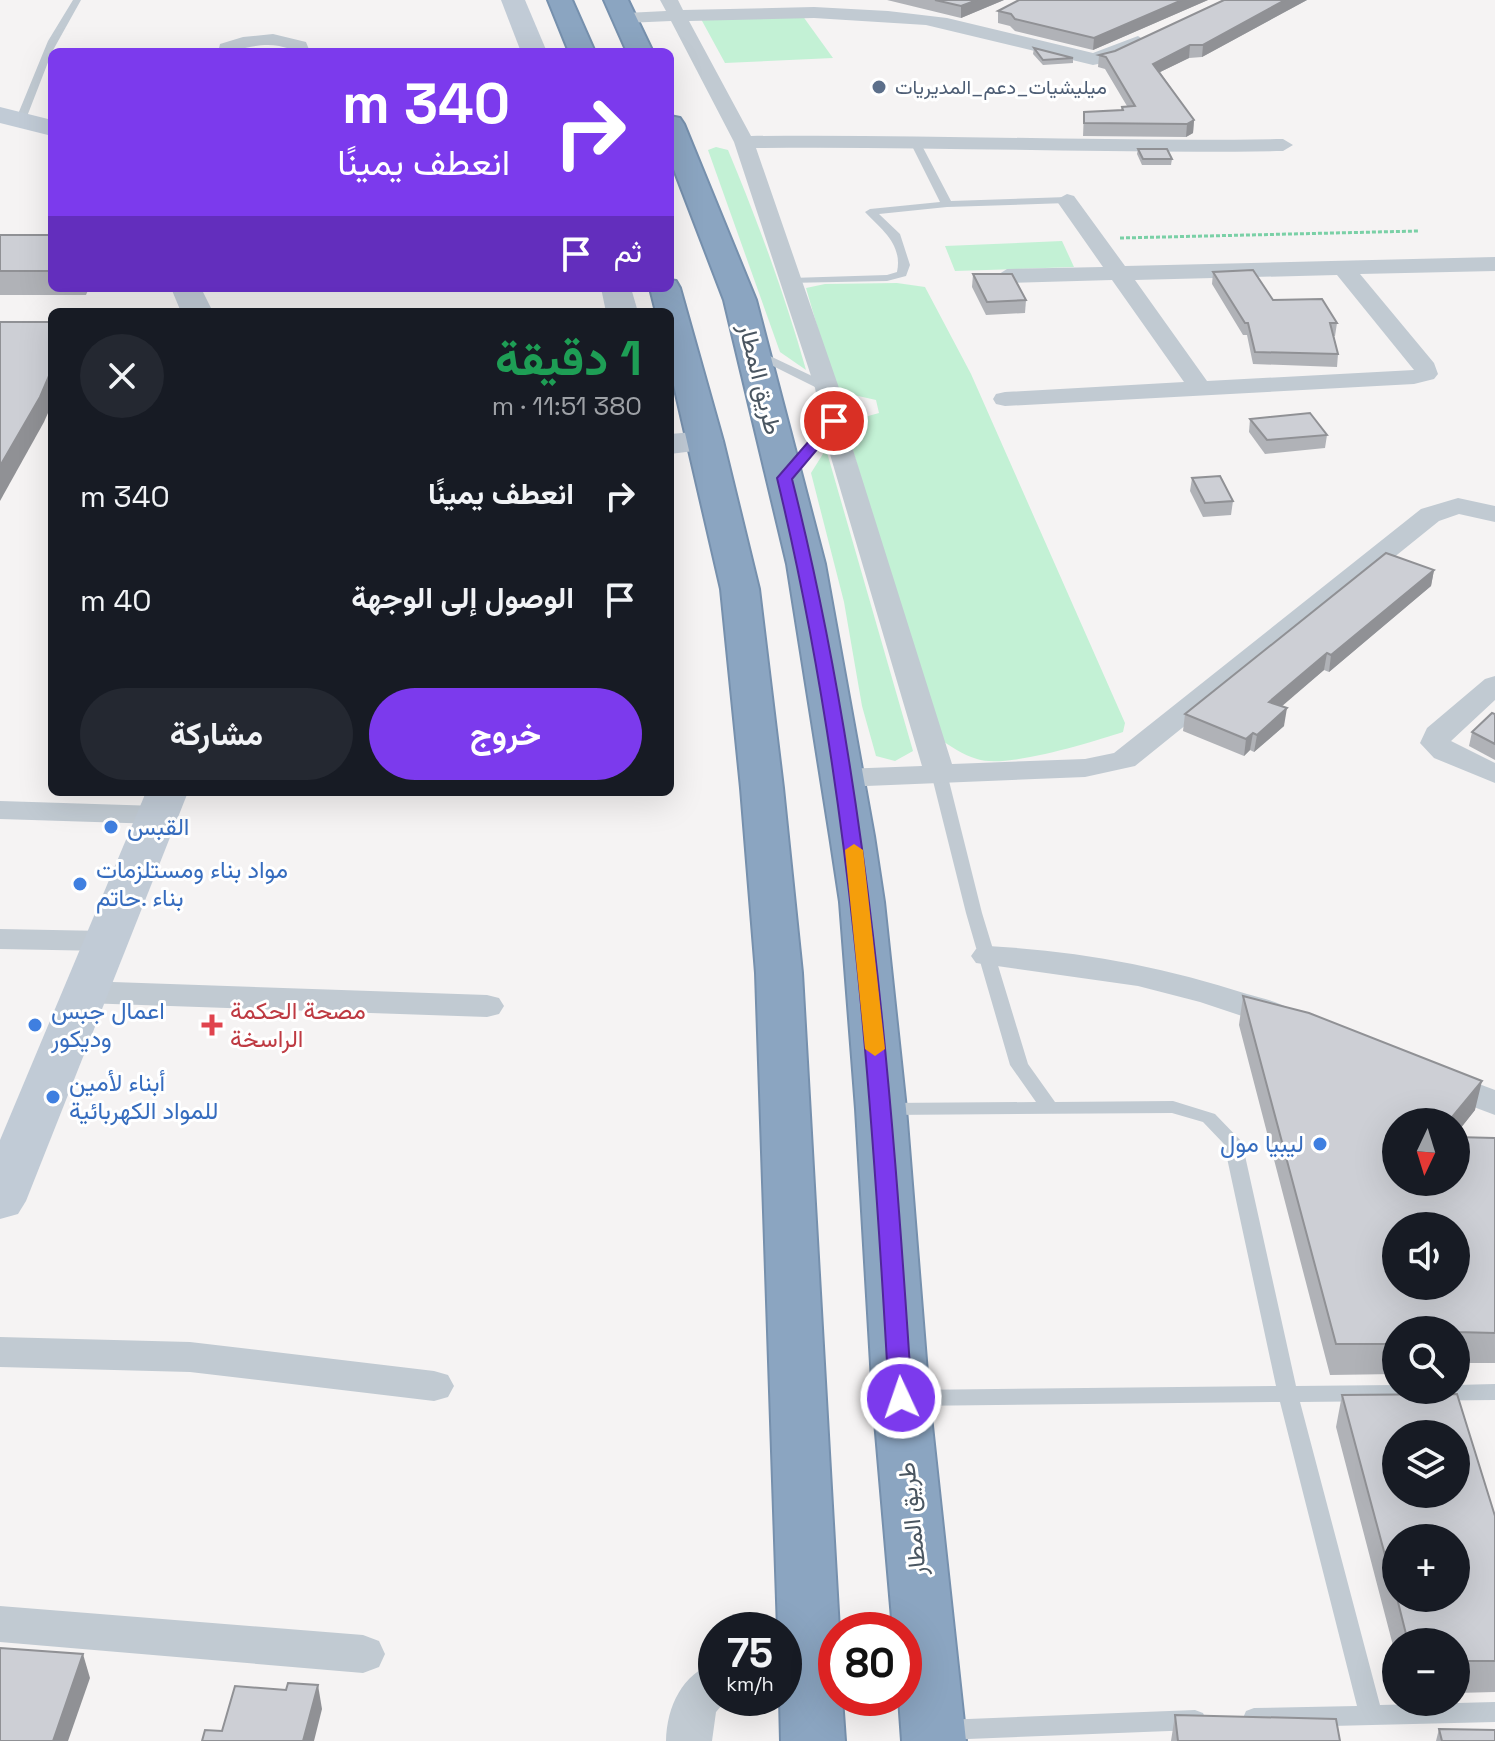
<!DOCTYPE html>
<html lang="ar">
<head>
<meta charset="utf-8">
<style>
	body { margin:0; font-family:"Space Grotesk",Vazirmatn,sans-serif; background:#242831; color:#f1f3f6; direction:rtl; height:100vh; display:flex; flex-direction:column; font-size:30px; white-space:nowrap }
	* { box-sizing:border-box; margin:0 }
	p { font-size:26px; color:#9ea1a6 }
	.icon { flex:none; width:44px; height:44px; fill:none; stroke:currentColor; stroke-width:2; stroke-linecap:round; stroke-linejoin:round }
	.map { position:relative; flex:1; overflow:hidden; direction:ltr }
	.side { position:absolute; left:48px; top:308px; width:626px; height:488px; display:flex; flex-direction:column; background:#171b24; border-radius:12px; box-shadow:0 8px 32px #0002; direction:rtl }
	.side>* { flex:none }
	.guide { position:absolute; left:48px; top:48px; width:626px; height:244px; border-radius:12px; box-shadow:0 8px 32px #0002; direction:rtl; background:#7c3aed; color:#fff; overflow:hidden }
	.needle { width:52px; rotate:184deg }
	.tools { position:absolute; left:1382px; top:1108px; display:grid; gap:16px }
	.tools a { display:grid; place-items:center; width:88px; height:88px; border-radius:50%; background:#171b24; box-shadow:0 8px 32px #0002; font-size:40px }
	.speed { position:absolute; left:698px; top:1612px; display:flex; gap:16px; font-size:40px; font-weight:700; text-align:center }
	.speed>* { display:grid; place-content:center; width:104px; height:104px; border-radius:50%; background:#171b24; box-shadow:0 8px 32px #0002; line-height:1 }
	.speed small { font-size:20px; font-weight:400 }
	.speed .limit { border:12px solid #d22; background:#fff; color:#111 }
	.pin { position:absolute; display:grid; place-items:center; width:68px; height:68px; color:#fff; margin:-34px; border:4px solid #fff; border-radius:50%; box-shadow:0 2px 8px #0007 }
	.me { position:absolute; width:88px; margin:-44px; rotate:357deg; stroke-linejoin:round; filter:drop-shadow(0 0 6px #0008) }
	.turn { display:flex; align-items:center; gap:28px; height:168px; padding:0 32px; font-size:36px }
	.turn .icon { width:104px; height:104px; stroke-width:2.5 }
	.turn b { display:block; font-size:56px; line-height:68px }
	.then { display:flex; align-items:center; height:76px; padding:0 32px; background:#0003; gap:16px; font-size:30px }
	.round { display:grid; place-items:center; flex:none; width:84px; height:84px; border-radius:42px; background:#242831 }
	.summary { display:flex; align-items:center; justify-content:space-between; height:136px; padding:0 32px }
	h1 { font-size:48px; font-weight:700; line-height:60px; color:#1e9e55 }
	.button { display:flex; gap:16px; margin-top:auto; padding:16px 32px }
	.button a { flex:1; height:92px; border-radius:48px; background:#7c3aed; color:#fff; font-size:32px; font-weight:700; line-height:92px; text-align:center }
	.button a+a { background:#242831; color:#f1f3f6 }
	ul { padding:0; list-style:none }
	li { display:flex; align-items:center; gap:24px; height:104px; padding:0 32px }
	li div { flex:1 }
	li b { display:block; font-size:30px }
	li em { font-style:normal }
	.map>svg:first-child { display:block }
</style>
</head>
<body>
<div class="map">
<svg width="1495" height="1741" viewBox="0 0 1495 1741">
	<rect width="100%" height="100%" fill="#f5f3f3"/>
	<!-- green -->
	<g fill="#c3f1d5">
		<polygon points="802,15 833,58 725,63 701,19"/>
		<path d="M716,147L728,150C758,222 785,295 806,370L780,352L708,150Z"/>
		<polygon points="1062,241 1074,267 955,271 945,246"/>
		<path d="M897,283L925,287L971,374L1125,723L1123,732C1091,742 1007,769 977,759C963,755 950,746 938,738L846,427L850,421L879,413L876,400L836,391L806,288L825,284Z"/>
		<polygon points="826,449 913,751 895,761 876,756 862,706 844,602 811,473"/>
	</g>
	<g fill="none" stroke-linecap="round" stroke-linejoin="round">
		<defs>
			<g id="highway">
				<polygon points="548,0 572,0 595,52 569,52"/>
				<polygon points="604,0 628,0 653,52 627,52"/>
				<polygon points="670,116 680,118 684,124 756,300 825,564 874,836 884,902 906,1109 929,1398 966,1741 902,1741 899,1698 904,1698 904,1630 893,1630 873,1398 856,1109 840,902 830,836 787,564 724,300 670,159"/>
				<polygon points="670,280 676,281 680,288 723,441 759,589 783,788 802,973 839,1630 836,1630 836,1698 842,1698 845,1741 781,1741 780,1698 784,1698 784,1630 778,1630 756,973 741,788 721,589 670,368 670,312 656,312 650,288 670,288"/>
			</g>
		</defs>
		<!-- highway casing -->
		<use href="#highway" stroke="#7690ad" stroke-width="4"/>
		<!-- path -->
		<polyline stroke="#7ad0a6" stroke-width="3" stroke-dasharray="4 2" stroke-linecap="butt" points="1120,238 1419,231"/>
		<!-- lane -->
		<g fill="#c1cad2" fill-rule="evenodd">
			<polygon points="73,0 81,0 52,52 26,119 18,121 16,119 48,41"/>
			<path d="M914,137L919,140L951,201L1067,197L1072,200L1067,203L947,207L879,214L900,234L910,265L906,276L887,281L787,283L785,281L791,278L887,275L897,272C903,244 881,229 865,212L870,209L940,202L909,140Z"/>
			<polygon points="753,348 831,385 833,388 831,391 823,391 749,354 749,350"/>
			<polygon points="834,417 838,418 838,424 790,480 780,480 780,474 830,418"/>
			<polygon points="939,768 947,773 982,913 1028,1064 1055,1102 1173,1101 1215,1114 1242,1142 1296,1386 1396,1385 1396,1390 1456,1390 1456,1385 1495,1384 1495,1400 1300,1402 1380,1705 1495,1702 1495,1722 1254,1728 1246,1725 1243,1718 1246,1711 1254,1708 1357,1706 1280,1402 909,1406 902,1403 899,1398 902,1393 909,1390 1276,1386 1224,1144 1203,1122 1172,1113 886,1115 880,1113 877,1109 880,1105 886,1103 1036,1102 1010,1065 966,913 931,773"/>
			<polygon points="1195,1710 1203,1713 1206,1720 1203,1727 1195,1730 943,1740 935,1737 931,1730 935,1723 943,1720"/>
		</g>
		<!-- street -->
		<g fill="#c1cad2" fill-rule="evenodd">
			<path d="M660,0H678L683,10L814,7L888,11L947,18L1093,53L1138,36L1147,42L1113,61L1093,65L926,25L814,18L689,21L751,136C928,134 1106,142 1283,139L1293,145L1283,151C1107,154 932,146 756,148L839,388L848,434L952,764L1085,759L1114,753L1421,509L1458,498L1495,506V522L1459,514L1439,521L1135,766L1085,777L842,787L831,784L827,778L831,772L842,769L922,766L824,434L815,388L734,142L671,21L626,23L617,18L626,13L666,11Z"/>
			<path d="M273,34L306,42L310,52C294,52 284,45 268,45C249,45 235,52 218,52L220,44L243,37Z"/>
			<path d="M1067,194L1074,196L1125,266L1495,257V271L1360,274L1434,363L1438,374L1434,379L1414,384L1005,406L996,404L993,399L996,394L1005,392L1184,382L1112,280L1007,283L996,276L1007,269L1103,267L1056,200ZM1337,275L1414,370L1207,381L1135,280Z"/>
			<polygon points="1495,676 1495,700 1451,741 1495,763 1495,783 1434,758 1420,743 1427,728 1485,679"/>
			<polygon points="0,801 158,806 169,808 174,815 169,822 158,824 0,819"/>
			<polygon points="0,929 105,931 117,934 122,941 117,948 105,951 0,949"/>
			<path d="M988,946C1077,951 1162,966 1247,994C1264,999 1292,1004 1301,1019L1296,1027L1284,1030L1200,1002L1138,986L976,963L971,956L976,949Z"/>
			<polygon points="84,981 487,995 499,998 504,1006 499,1014 487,1017 84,1003 72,1000 67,992 72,984"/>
			<polygon points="1439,1069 1495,1090 1495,1115 1426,1089 1421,1081 1426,1073"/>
			<polygon points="0,1337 190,1342 434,1371 448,1375 454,1386 448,1397 434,1401 190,1372 0,1367"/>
			<polygon points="0,1606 363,1635 379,1641 385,1654 379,1667 363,1673 0,1642"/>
			<path d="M716,1662V1698H728L716,1712L712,1741H666C667,1706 682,1674 716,1662Z"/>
		</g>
		<!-- secondary -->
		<g fill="#c1cbd6" fill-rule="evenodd">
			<polygon points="501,0 525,0 547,52 521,52"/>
			<polygon points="0,107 52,120 52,136 0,123"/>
			<polygon points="171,288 201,288 213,312 181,312"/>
			<polygon points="601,288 631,288 638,312 606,312"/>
			<polygon points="706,431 718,434 723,441 718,448 670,454 670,434"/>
			<polygon points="146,792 188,792 26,1201 18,1214 0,1219 0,1140"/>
		</g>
		<!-- highway -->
		<use href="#highway" fill="#8ba5c1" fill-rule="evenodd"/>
	</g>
	<!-- wall -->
	<g fill="#b0b2b7">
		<polygon points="887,0 1004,0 961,18"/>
		<polygon points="1019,0 1208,0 1093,50 1015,31 1010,26 998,23 998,11"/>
		<polygon points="1224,0 1307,0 1202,57 1189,58 1160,72 1194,120 1193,133 1186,137 1083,136 1084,112 1121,110 1122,107 1127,106 1105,69 1098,67 1099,55 1115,51"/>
		<polygon points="1034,48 1073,58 1073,63 1043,65 1033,54"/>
		<polygon points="1138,149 1172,159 1171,165 1142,165 1137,154"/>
		<polygon points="0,235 52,235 52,288 89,288 86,295 0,295"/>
		<polygon points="1213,272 1273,300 1337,323 1335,336 1334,336 1338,354 1337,367 1253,364 1247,335 1243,335 1212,284"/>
		<polygon points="973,274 1026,300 1025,313 986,315 972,287"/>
		<polygon points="1250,419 1327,435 1325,448 1265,454 1249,432"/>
		<polygon points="1192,478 1233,501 1231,515 1203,517 1190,491"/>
		<polygon points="1434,570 1431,586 1329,672 1324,670 1281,706 1284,726 1254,752 1250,750 1244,756 1183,731 1185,714"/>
		<polygon points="1495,714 1495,760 1469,746 1472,732"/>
		<polygon points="1243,996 1475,1110 1456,1134 1456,1122 1396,1182 1495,1138 1495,1363 1456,1363 1456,1330 1396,1330 1396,1374 1330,1375 1239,1025"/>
		<polygon points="1342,1395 1495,1516 1495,1692 1456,1693 1456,1642 1396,1642 1396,1657 1336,1427"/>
		<polygon points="1175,1715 1340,1741 1171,1741"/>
		<polygon points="1439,1729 1495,1741 1436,1741"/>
	</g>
	<!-- shaded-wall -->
	<g fill="#909195">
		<polygon points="977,0 1004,0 961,18 961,6"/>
		<polygon points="1182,0 1208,0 1093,50 1094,38"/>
		<polygon points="1285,0 1307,0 1202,57 1203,45"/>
		<polygon points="1190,45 1189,58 1152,76 1153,64"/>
		<polygon points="1194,120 1193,133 1186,137 1187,124"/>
		<polygon points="52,369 52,404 44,422 0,501 0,466"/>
		<polygon points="1434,570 1431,586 1329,672 1331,655"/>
		<polygon points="1327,653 1324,670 1267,719 1269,702"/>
		<polygon points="1287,708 1284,726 1254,752 1257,735"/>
		<polygon points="1253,733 1250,750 1244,756 1246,739"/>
		<polygon points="1482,1081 1475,1110 1456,1134 1456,1122 1448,1122"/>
		<polygon points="83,1654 90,1678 68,1741 53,1741"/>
		<polygon points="318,1685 322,1709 314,1741 303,1741"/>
	</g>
	<!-- building -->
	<g fill="#cdcfd5" stroke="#909195" stroke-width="2" fill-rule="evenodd">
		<polygon points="935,0 977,0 961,6"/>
		<polygon points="1019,0 1182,0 1094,38 1015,19 1011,14 998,11"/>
		<polygon points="1224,0 1285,0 1203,45 1190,45 1153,64 1194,120 1187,124 1084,123 1084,112 1123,110 1122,107 1135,106 1106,57 1099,55 1115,51"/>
		<polygon points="1034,48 1073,58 1043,60"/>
		<polygon points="1138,149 1167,149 1172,159 1143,159"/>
		<rect x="0" y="235" width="52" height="36"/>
		<polygon points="1253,270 1273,300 1322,299 1337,323 1330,323 1338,354 1255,352 1248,323 1245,323 1213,272"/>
		<polygon points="973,274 1012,274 1026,300 987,302"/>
		<polygon points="0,322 52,322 52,369 40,397 0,466"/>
		<polygon points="1310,413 1327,435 1267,440 1250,419"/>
		<polygon points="1220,476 1233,501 1205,503 1192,478"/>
		<polygon points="1386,553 1434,570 1331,655 1327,653 1269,702 1287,708 1257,735 1253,733 1246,739 1185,714"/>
		<polygon points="1492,713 1495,714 1495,744 1472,732"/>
		<path d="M1243,996L1309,1013L1482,1081L1448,1122H1396V1182H1456V1137L1495,1138V1333L1456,1332V1330H1396V1344H1336ZM1396,1226H1456V1286H1396Z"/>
		<path d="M1457,1394L1495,1516V1661H1456V1642H1408L1397,1598H1456V1538H1396V1596L1342,1395ZM1396,1434H1456V1494H1396Z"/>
		<polygon points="0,1648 83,1654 53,1741 0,1741"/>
		<polygon points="288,1683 318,1685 303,1741 202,1741 205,1730 222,1731 235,1686 286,1690"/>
		<polygon points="1175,1715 1336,1719 1340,1741 1178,1741"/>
		<polygon points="1439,1729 1495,1730 1495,1741 1442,1741"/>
	</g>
	<!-- route -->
	<path fill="#7c3aed" stroke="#51269a" stroke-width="2" d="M834,417L841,421L792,479C868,779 892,1090 912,1398L909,1404L901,1407L892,1404L889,1398C872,1090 850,779 777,478L829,418Z"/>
	<!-- slow -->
	<polygon fill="#f59e0b" points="854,844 863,850 885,1049 875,1056 865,1049 845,850"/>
	<!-- markers -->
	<circle fill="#5c6f8a" stroke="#fff" stroke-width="3" cx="879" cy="87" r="8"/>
	<g fill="#3f7fe0" stroke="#fff" stroke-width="3">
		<circle cx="111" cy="827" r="8"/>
		<circle cx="80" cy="884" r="8"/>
		<circle cx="35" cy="1025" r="8"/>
		<circle cx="53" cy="1097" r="8"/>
		<circle cx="1320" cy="1144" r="8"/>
	</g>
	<path fill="#e0444e" stroke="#fff" stroke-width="3" d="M208 1013h8v8h8v8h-8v8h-8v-8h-8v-8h8z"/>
	<g text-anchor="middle" stroke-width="6" stroke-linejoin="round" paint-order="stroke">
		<!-- far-service labels -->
		<g font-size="20" fill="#4e5e75" stroke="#fff" text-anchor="start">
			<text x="895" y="94">ميليشيات_دعم_المديريات</text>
		</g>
		<!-- street labels -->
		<g font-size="24" fill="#4a5661" stroke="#fff">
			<text transform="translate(760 379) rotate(76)" y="8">طريق المطار</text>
			<text transform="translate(912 1519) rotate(-96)" y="8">طريق المطار</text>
		</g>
		<!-- shop labels -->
		<g font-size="24" fill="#366cbe" stroke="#fff" text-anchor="start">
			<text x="127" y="835">القبس</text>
			<text x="96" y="878">مواد بناء ومستلزمات<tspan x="96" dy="28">بناء .حاتم</tspan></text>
			<text x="51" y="1019">اعمال جبس<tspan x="51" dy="28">وديكور</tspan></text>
			<text x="69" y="1091">أبناء لأمين<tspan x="69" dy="28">للمواد الكهربائية</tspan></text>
			<text x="1304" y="1152" text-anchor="end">ليبيا مول</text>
		</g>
		<!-- health labels -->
		<g font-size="24" fill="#be3a42" stroke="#fff" text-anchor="start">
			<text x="230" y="1019">مصحة الحكمة<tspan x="230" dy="28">الراسخة</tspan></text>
		</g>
	</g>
</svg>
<div class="tools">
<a><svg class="needle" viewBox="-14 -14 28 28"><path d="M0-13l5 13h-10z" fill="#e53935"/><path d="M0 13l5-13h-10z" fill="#9ea1a6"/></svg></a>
<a><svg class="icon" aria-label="sound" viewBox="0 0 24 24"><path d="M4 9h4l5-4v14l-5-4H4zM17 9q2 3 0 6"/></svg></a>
<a><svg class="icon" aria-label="search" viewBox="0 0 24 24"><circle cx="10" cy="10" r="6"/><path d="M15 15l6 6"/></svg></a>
<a><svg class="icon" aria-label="layers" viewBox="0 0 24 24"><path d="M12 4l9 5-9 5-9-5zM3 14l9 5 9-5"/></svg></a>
<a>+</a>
<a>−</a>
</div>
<div class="speed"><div>75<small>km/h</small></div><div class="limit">80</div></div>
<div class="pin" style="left:834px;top:421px;background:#d93025"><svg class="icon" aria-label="arrive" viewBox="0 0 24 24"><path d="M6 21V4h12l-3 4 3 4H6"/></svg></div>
<svg class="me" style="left:901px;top:1398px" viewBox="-20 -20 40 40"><circle r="17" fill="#7c3aed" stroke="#fff" stroke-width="3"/><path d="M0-11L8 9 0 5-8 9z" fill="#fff"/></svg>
<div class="guide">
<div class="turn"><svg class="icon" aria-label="right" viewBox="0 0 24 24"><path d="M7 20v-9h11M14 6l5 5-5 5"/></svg><div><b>340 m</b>انعطف يمينًا</div></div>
<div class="then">ثم<svg class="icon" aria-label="arrive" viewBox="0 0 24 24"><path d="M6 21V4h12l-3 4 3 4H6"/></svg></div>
</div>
<section class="side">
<div class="summary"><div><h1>1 دقيقة</h1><p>380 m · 11:51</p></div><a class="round"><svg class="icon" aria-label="close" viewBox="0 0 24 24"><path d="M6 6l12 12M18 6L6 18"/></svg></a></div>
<ul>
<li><svg class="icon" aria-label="right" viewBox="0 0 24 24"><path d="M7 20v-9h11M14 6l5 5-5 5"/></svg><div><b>انعطف يمينًا</b></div><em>340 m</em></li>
<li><svg class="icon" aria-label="arrive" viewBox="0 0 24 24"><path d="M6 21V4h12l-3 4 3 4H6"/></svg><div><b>الوصول إلى الوجهة</b></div><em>40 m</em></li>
</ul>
<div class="button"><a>خروج</a><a>مشاركة</a></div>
</section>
</div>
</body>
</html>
